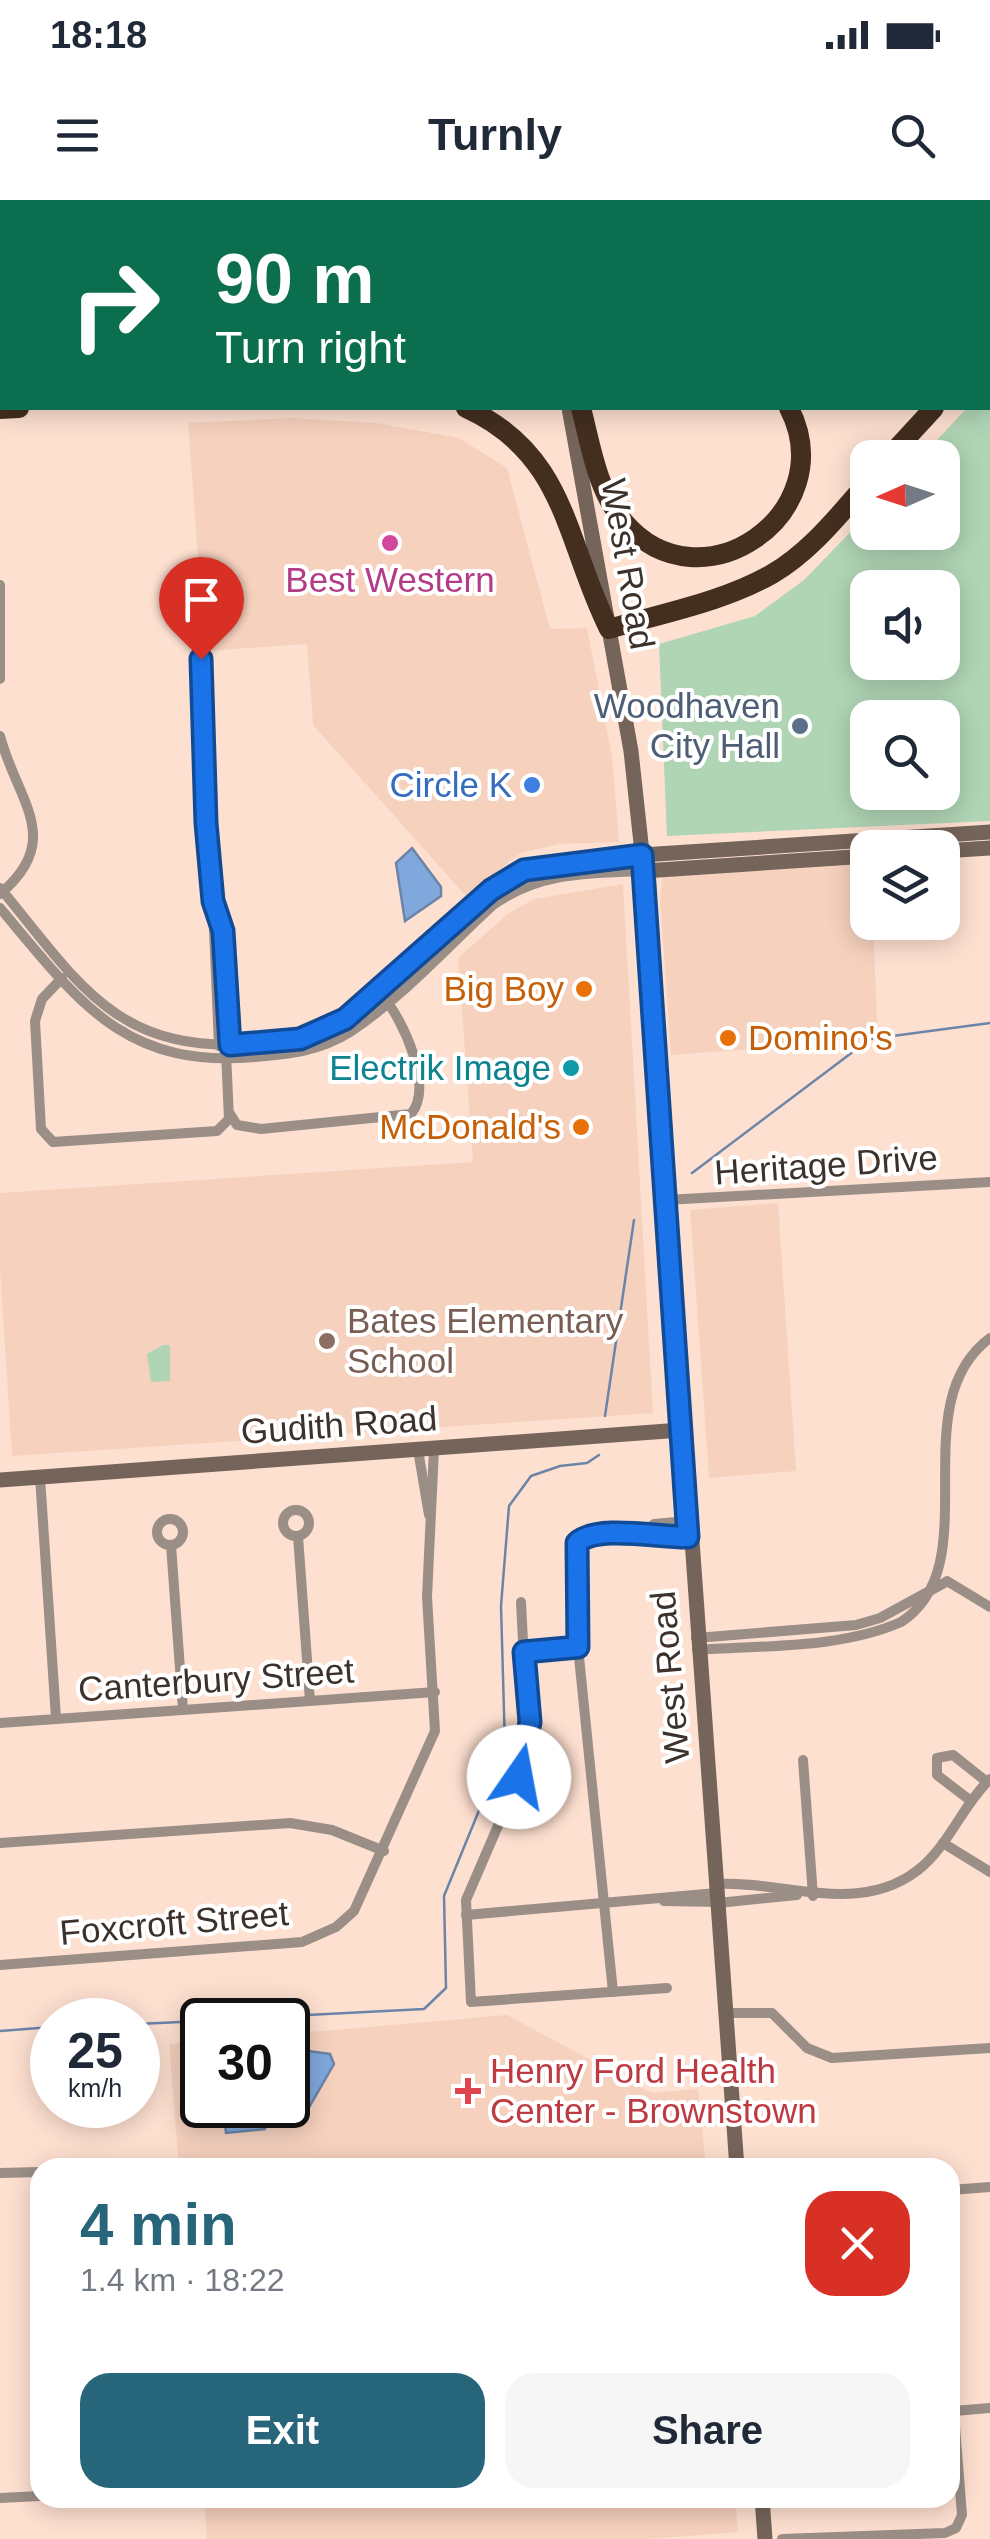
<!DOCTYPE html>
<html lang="en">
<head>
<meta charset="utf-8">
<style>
	body { margin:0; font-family:Arial,sans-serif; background:#f6f6f7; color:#1f2937; height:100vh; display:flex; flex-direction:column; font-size:38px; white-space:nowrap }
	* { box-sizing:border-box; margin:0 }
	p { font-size:32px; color:#747a83 }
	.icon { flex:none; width:55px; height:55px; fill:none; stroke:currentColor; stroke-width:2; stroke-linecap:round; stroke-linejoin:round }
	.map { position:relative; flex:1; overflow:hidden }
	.sheet { position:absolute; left:30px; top:1958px; width:930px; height:350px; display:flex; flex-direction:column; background:#fff; border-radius:30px; box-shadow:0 5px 25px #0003 }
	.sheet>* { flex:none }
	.banner { position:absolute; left:0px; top:0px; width:990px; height:210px; box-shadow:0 5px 25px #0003; background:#0b6e4f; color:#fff; overflow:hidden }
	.needle { width:65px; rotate:267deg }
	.fabs { position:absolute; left:850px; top:240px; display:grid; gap:20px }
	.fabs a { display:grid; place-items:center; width:110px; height:110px; border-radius:20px; background:#fff; box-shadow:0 5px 25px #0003; font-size:50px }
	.speed { position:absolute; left:30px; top:1798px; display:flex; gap:20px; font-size:50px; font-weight:700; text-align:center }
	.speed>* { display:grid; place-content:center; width:130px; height:130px; border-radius:50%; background:#fff; box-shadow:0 5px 25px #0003; line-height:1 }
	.speed small { font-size:25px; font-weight:400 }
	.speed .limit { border:5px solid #111; border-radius:15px; background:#fff; color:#111 }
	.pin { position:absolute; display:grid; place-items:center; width:85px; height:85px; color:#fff; margin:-102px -42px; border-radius:50% 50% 50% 0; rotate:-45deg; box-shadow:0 0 10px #0007 }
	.pin .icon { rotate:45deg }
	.me { position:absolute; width:110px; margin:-55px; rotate:12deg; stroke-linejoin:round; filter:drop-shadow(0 0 8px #0008) }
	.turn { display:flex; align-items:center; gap:35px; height:210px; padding:0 50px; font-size:45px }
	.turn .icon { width:130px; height:130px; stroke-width:2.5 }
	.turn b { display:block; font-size:70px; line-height:85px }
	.round { display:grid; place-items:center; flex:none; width:105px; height:105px; border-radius:30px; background:#f6f6f7 }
	.headline { display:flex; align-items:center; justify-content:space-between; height:170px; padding:0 50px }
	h1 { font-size:60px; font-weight:700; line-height:75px; color:#27657b }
	.action { display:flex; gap:20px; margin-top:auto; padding:20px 50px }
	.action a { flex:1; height:115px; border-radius:30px; background:#27657b; color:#fff; font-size:40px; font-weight:700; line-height:115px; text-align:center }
	.action a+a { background:#f6f6f7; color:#1f2937 }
	.status { display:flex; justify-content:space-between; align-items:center; height:70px; padding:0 50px; background:#fff; direction:ltr }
	.status svg { height:28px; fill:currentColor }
	header { display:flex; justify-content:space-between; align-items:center; height:130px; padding:0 50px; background:#fff; font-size:45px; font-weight:700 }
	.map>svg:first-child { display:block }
</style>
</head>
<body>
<div class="status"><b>18:18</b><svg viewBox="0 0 49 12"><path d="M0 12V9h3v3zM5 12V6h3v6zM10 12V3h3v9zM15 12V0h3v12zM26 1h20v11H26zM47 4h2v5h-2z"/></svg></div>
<header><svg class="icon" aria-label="menu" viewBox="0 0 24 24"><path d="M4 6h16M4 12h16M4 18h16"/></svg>Turnly<svg class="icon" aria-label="search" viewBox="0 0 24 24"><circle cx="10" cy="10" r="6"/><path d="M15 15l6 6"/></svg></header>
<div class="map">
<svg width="990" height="2339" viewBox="0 0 990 2339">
	<rect width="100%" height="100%" fill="#fee0d0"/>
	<!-- built -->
	<g fill="#f6d1be">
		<polygon points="0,0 199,0 2,2 0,116"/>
		<polygon points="293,218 376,223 459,238 507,268 550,429 587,428 612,557 619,642 560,644 521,653 465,695 313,525 307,444 205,451 188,223"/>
		<polygon points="867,661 868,722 873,723 878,840 671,855 660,698 663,676"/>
		<polygon points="623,684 653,1213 12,1256 0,1069 0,993 473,962 458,758 509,713 534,699"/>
		<polygon points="778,1003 796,1271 709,1278 690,1010"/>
		<polygon points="507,1815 652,1893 698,1889 706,1967 179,1967 169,1844 202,1841 202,1905 288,1905 288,1834"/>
		<polygon points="204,2298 735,2298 738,2332 650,2339 207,2339"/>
	</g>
	<!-- green -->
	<g fill="#b0d5b5" fill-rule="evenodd">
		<path d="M990,194V621L667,636L659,444L755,416L804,380L867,315L868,332H942V258L921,257L967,208H988ZM868,388H942V462H868ZM868,518H942V592H868Z"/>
		<polygon points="163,1145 170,1145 170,1181 151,1182 147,1154"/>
	</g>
	<!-- water -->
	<g fill="#80a8dd" stroke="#6c84a8" stroke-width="2.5">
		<polygon points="412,648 441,687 441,696 405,721 396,663"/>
		<polygon points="308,1851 330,1854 334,1864 304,1916 291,1923 282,1905 288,1905 288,1852"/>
		<polygon points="223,1905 268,1905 265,1929 226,1933"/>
	</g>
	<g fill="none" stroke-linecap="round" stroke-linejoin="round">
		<!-- stream -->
		<g stroke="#6c84a8" stroke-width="2.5">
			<polyline points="692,973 870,839 990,823"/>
			<polyline points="605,1216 634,1020"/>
			<polyline points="213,1820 424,1809 446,1788 444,1696 505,1547 501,1406 509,1306 531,1276 560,1266 587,1263 599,1255"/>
			<polyline points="138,1824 202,1821"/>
			<polyline points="0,1831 52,1827"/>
		</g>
		<!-- street -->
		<g stroke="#9a8e87" stroke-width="10">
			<polyline points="0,385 0,479"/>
			<polyline points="201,459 206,623 213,701 223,731 230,845"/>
			<path d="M0,536C17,601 65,639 0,694"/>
			<path d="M0,688C78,782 115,853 251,844C291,841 325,836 358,810C410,767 455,707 514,675L544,665L642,655"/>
			<polyline points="213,707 219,846"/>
			<path d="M0,708C77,799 122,869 255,857C289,854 320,851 350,832C402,798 447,747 493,705C539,672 589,673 644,671"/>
			<polyline points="62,778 42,799 35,821 41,929 53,942 217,931 229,919 226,853"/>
			<path d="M230,914L237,925L261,929L411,914C434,887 403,819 383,797"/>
			<polyline points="666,1000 990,982"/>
			<polyline points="418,1250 429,1315"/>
			<polyline points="40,1277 56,1518"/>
			<circle cx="296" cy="1323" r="13"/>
			<circle cx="170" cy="1332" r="13"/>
			<polyline points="644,1333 654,1324 687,1321"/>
			<polyline points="298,1336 310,1501"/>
			<polyline points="171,1345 183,1510"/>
			<polyline points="947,1381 990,1407"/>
			<polyline points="521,1402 528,1540 519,1577 466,1700 471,1802 667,1788"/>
			<polyline points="696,1438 856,1425 880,1418 946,1382"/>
			<path d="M697,1450C763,1445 840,1449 901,1422C990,1364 900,1205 990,1138"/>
			<polyline points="525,1451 578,1447"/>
			<polyline points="0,1523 435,1492"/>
			<polyline points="803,1560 813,1696"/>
			<polyline points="971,1601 937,1575 937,1558 953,1555 987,1582"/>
			<polyline points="0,1643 290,1623 332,1630 384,1651"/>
			<polyline points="943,1643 990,1672"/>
			<path d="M716,1684C785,1680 864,1719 924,1665C951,1640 964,1604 990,1579"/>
			<polyline points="664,1701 718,1702"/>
			<polyline points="718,1703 797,1695"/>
			<polyline points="466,1715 717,1693"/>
			<polyline points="0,1765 302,1742 336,1727 354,1711 435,1531 427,1397 434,1249"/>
			<polyline points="613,1792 578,1447 575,1346 581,1338 592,1335 689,1337"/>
			<polyline points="725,1813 772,1813 807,1848 832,1858 990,1848"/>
			<polyline points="0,1973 40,1972"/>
			<polyline points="950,1990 990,1987"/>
			<polyline points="954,2211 990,2208"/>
			<polyline points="0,2298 40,2296"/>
			<polyline points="782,2339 945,2333 956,2328 962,2315 950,2164"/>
		</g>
		<!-- secondary -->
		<g stroke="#756459" stroke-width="15">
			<polyline points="525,0 526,2"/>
			<polyline points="692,0 699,2"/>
			<polyline points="811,2 847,0"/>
			<polyline points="569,208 631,551 644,671 737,1968"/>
			<polyline points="942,651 990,648"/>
			<polyline points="642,655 990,632"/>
			<polyline points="644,671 868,656"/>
			<polyline points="0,1280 681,1230"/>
			<polyline points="762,2298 765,2339"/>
		</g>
		<!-- highway -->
		<g stroke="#432e20" stroke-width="20">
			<polyline points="511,0 511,2"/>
			<polyline points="583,0 590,2"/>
			<polyline points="221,2 223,0"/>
			<polyline points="302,2 302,0"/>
			<polyline points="988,40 990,40"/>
			<polyline points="988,59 990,58"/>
			<polyline points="988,83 990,82"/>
			<polyline points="988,111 990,110"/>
			<polyline points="0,143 2,142"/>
			<polyline points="0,158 2,158"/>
			<polyline points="988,165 990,164"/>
			<polyline points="0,184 2,184"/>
			<path d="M466,208C567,254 565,341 609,429C663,413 723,402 772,374C810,352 839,315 868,282"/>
			<path d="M581,208C591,246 597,291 624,322C701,412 843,313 789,208"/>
			<polyline points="0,209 19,208"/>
			<polyline points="888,258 934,208"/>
		</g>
	</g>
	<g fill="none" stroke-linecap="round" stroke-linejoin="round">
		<defs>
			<path id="route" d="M201,459L206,623L213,701L223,731L230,845L300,839L345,819L491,690L524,670L642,655L688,1337C661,1338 597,1324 577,1343L578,1447L524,1452L530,1522L519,1577"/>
		</defs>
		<!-- route casing -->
		<use href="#route" stroke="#114b97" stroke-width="25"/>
		<!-- route -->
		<use href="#route" stroke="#1a73e8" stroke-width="18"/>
	</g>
	<!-- markers -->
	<circle fill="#d1479c" stroke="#fff" stroke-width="4" cx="390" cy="343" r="10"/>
	<circle fill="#5c6f8a" stroke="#fff" stroke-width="4" cx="800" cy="526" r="10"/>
	<circle fill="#3f7fe0" stroke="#fff" stroke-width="4" cx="532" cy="585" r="10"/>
	<g fill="#e8710a" stroke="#fff" stroke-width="4">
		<circle cx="584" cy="789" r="10"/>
		<circle cx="728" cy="838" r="10"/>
		<circle cx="581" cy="927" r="10"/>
	</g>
	<circle fill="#0f9aa8" stroke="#fff" stroke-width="4" cx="571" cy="868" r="10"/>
	<circle fill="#8d6e63" stroke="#fff" stroke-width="4" cx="327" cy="1141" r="10"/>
	<path fill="#e0444e" stroke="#fff" stroke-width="4" d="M463 1876h10v10h10v10h-10v10h-10v-10h-10v-10h10z"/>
	<g text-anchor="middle" stroke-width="8" stroke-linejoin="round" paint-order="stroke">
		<!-- street labels -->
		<g font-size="35" fill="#3d312b" stroke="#fff">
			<text transform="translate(628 364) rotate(80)" y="12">West Road</text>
			<text transform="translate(826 965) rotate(-4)" y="12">Heritage Drive</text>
			<text transform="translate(339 1225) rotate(-4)" y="12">Gudith Road</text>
			<text transform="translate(670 1477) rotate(-95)" y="12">West Road</text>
			<text transform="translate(216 1480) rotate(-4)" y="12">Canterbury Street</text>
			<text transform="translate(174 1723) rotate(-5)" y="12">Foxcroft Street</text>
		</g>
		<!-- hotel labels -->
		<g font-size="35" fill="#b23c85" stroke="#fff">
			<text x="390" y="392">Best Western</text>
		</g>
		<!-- service labels -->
		<g font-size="35" fill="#4e5e75" stroke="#fff" text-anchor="end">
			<text x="780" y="518">Woodhaven<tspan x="780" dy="40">City Hall</tspan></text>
		</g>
		<!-- shop labels -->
		<g font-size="35" fill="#366cbe" stroke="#fff" text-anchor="end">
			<text x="512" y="597">Circle K</text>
		</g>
		<!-- food labels -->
		<g font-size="35" fill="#c56008" stroke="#fff" text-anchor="end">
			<text x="564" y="801">Big Boy</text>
			<text x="748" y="850" text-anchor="start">Domino's</text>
			<text x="561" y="939">McDonald's</text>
		</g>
		<!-- culture labels -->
		<g font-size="35" fill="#0d838f" stroke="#fff" text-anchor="end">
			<text x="551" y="880">Electrik Image</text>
		</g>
		<!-- education labels -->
		<g font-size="35" fill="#785e54" stroke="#fff" text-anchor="start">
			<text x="347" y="1133">Bates Elementary<tspan x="347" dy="40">School</tspan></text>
		</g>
		<!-- health labels -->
		<g font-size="35" fill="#be3a42" stroke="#fff" text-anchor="start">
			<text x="490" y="1883">Henry Ford Health<tspan x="490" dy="40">Center - Brownstown</tspan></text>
		</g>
	</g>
</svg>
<div class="fabs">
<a><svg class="needle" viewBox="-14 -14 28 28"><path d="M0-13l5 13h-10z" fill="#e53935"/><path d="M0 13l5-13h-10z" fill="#747a83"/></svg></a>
<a><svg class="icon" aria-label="sound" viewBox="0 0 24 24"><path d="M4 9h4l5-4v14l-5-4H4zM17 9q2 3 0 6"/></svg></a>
<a><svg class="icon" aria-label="search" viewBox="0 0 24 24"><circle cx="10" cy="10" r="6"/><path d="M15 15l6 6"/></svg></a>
<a><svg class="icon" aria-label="layers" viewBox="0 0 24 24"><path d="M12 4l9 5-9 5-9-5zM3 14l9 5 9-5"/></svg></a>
</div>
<div class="speed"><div>25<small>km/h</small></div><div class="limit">30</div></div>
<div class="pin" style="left:201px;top:459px;background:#d93025"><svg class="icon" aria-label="arrive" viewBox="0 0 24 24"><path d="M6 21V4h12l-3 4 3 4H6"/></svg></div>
<svg class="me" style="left:519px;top:1577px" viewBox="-20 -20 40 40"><circle r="19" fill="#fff"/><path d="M0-13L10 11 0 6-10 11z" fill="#1a73e8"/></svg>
<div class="banner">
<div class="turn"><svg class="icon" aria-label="right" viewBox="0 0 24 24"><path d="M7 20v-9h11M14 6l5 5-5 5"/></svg><div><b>90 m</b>Turn right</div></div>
</div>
<section class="sheet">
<div class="headline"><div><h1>4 min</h1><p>1.4 km · 18:22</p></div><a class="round" style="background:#d93025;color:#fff"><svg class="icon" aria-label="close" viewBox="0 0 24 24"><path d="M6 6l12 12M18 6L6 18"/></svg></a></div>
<div class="action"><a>Exit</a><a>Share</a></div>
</section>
</div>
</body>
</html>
